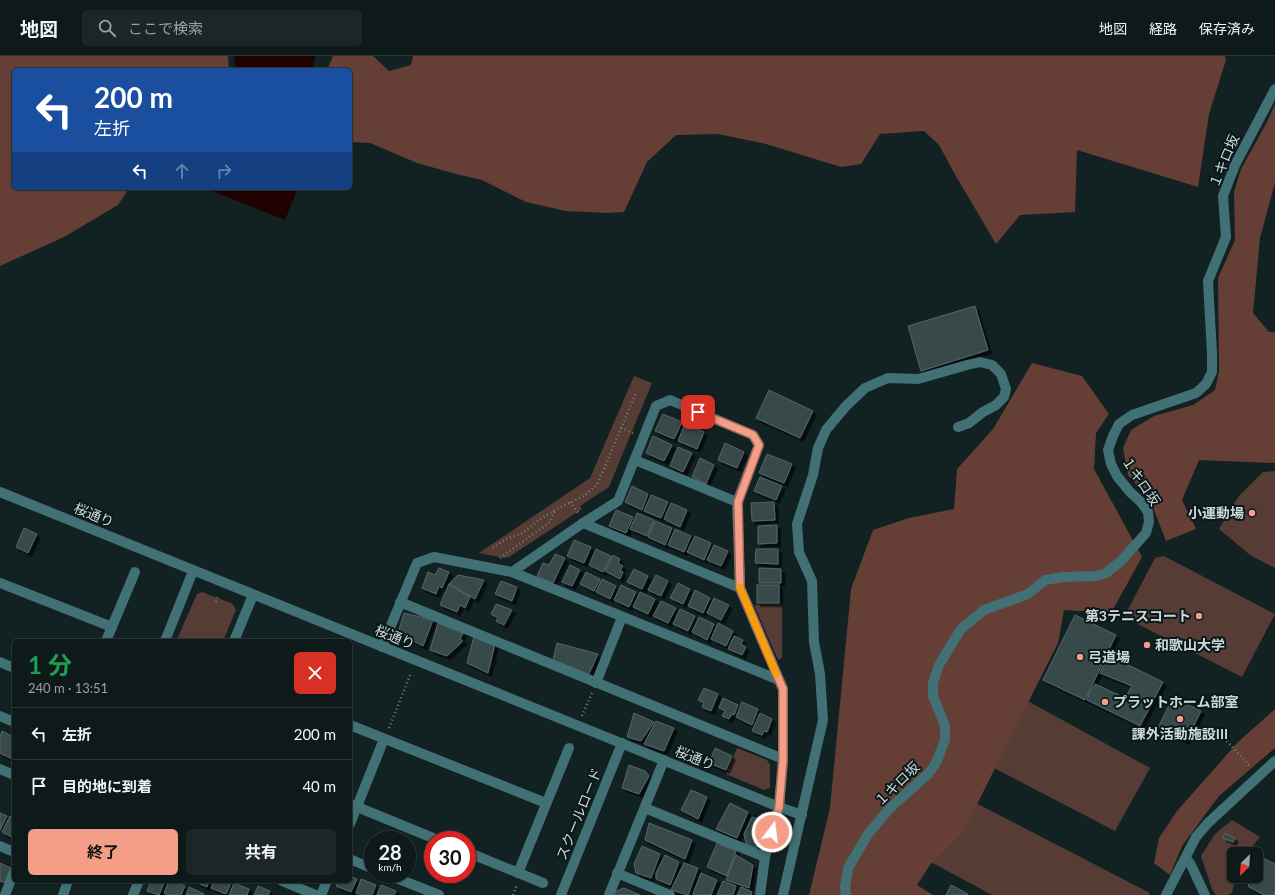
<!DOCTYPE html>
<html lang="ja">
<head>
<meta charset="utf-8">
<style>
	body { margin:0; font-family:Lato,"Noto Sans JP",sans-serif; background:#1c2627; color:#f1f3f6; height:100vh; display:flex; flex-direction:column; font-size:15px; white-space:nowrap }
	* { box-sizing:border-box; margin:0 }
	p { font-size:13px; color:#9ba0a2 }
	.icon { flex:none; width:22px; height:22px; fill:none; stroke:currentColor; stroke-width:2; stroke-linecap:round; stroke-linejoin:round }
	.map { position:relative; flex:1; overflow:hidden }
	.side { position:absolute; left:12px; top:583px; width:340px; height:244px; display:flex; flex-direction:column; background:#0e191a; border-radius:6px; box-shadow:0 1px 3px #0004,0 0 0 1px #2e3839 }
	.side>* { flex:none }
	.hud { position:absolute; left:12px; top:12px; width:340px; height:122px; border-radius:6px; box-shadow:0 1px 3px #0004,0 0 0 1px #2e3839; background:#1a4fa0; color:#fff; overflow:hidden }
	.needle { width:26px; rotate:205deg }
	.fabs { position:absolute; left:1227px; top:791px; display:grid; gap:8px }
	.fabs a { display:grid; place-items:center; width:36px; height:36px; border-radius:6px; background:#0e191a; box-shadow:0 1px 3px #0004,0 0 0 1px #2e3839; font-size:20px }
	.speed { position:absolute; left:364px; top:775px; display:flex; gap:8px; font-size:20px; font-weight:700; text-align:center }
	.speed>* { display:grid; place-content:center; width:52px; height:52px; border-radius:50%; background:#0e191a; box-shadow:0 1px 3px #0004,0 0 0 1px #2e3839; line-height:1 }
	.speed small { font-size:10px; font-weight:400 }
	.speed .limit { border:6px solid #d22; background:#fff; color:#111 }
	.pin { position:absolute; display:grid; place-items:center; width:34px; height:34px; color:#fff; margin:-17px; border-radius:8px; box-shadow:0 2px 6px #0006 }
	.me { position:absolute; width:44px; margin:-22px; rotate:15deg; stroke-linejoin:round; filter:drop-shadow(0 0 3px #0008) }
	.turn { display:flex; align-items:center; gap:14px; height:84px; padding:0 16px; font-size:18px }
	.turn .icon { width:52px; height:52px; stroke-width:2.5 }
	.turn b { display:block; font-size:28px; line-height:34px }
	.lanes { display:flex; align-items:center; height:38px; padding:0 16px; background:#0003; justify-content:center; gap:20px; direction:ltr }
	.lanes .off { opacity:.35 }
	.round { display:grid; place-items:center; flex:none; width:42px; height:42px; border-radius:6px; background:#1c2627 }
	.head { display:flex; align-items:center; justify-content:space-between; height:68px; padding:0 16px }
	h1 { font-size:24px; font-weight:700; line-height:30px; color:#1e9e55 }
	.cta { display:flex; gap:8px; margin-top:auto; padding:8px 16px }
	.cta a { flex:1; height:46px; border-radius:6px; background:#f49e87; color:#111; font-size:16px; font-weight:700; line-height:46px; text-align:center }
	.cta a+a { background:#1c2627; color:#f1f3f6 }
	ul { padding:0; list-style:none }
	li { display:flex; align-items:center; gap:12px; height:52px; padding:0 16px; border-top:1px solid #2e3839 }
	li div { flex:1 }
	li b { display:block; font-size:15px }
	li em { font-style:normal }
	header { display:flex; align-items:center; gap:24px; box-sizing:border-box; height:56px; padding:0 20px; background:#0e191a; border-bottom:1px solid #2e3839 }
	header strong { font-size:19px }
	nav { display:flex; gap:22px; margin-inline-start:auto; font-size:14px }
	.search { width:280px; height:36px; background:#1c2627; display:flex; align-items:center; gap:10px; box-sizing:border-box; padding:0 14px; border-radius:6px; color:#9ba0a2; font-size:15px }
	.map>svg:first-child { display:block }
</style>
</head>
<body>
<header>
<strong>地図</strong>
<div class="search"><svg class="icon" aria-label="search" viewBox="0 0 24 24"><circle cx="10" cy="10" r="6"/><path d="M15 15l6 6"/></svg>ここで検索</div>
<nav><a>地図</a><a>経路</a><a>保存済み</a></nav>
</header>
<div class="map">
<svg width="1275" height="839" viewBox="0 0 1275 839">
	<defs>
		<filter id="shadow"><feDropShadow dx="3.5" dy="3.5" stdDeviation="0" flood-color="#0009"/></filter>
	</defs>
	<rect width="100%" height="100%" fill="#122122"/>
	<!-- green -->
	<g fill="#563c35">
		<polygon points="634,320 652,327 609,431 580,450 582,453 509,501 504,502 479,497 590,422"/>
		<polygon points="1275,415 1275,512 1250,499 1219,473 1238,441 1263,416"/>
		<polygon points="1164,500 1275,558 1242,621 1124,561 1155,502"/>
		<polygon points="202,536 233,548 236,554 223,585 180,585 178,581 197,538"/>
		<polygon points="782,548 782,602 778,604 754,549"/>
		<polygon points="1024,643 1150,712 1115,775 990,710"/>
		<polygon points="737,692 767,704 770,709 770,732 764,734 726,718"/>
		<polygon points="964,741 1150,837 1149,839 992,839 912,796"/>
		<polygon points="1232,764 1260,781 1246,798 1234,798 1234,820 1236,820 1232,837 1228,839 1216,839 1212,833 1201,800 1215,778"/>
	</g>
	<!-- forest -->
	<g fill="#653f35">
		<polygon points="0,0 228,0 229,14 14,14 14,132 129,132 118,149 64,181 0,210"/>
		<polygon points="333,0 373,0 389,15 411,9 413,0 1225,0 1226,4 1209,58 1198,131 1077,94 1075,156 1020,159 996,188 957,122 939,89 924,75 880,78 861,108 841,111 766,88 718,78 676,79 647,106 624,156 608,157 566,155 526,146 482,124 456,118 417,107 370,87 350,86 350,14 327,14"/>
		<polygon points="1275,48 1275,127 1260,182 1253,257 1269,276 1275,276 1275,407 1199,404 1182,444 1196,473 1166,485 1150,444 1128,419 1123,392 1131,374 1154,360 1193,349 1215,334 1219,315 1218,222 1235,184 1234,136 1241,113 1267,66"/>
		<polygon points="1032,307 1082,320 1109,358 1096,377 1094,413 1142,501 1111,557 1064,554 1058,587 962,778 930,809 917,829 933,839 809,839 830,752 851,533 873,474 909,462 954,453 957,413 993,373"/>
		<polygon points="1275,653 1275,692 1219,740 1182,790 1170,819 1154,807 1159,782 1177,755 1238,686"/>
	</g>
	<!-- water -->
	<g fill="#1f0200">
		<polygon points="234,0 315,0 312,14 236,14"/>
		<polygon points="205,132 298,132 285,164"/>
	</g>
	<!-- building -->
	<g fill="#39494a" stroke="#556768" filter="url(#shadow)">
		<polygon points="975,250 988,294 921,315 908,270"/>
		<polygon points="769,334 813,355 800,382 756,362"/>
		<polygon points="663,358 682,366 674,383 655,375"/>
		<polygon points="685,368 704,376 697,393 678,385"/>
		<polygon points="653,380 672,389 664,405 646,397"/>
		<polygon points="725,387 744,396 737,412 718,404"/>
		<polygon points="678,391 692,397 683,416 670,410"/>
		<polygon points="767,398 792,408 784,427 759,417"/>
		<polygon points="700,402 714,409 706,428 692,421"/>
		<polygon points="760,421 782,430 776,444 754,435"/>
		<polygon points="632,430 648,438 642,454 625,446"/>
		<polygon points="651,439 668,446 661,462 644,455"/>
		<polygon points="774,446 775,464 752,465 751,447"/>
		<polygon points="671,447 687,454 680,471 664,463"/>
		<polygon points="616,454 633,461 626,477 609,470"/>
		<polygon points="637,457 654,464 647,480 630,473"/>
		<polygon points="655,465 672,472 665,489 648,481"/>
		<polygon points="777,469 777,487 758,488 758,470"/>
		<polygon points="24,472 37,478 28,497 16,491"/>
		<polygon points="675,473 691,480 684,496 668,489"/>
		<polygon points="695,480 711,487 704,504 687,496"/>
		<polygon points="574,484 591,491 584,507 567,500"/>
		<polygon points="714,489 728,495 721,510 707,504"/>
		<polygon points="596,493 611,500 603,516 589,509"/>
		<polygon points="756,493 778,493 778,508 755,507"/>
		<polygon points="555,498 565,502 553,527 537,520 543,507 549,509"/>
		<polygon points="613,499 620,503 618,507 623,510 620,515 623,516 620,523 605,515"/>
		<polygon points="570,509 580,514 572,530 562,526"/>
		<polygon points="439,512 449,516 442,532 439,530 436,538 422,532 428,516 435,519"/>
		<polygon points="759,512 781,513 781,527 759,527"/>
		<polygon points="634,513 648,520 642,533 627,526"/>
		<polygon points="586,516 600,523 594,535 580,528"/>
		<polygon points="458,519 484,524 475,543 449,528"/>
		<polygon points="656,519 668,525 661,540 648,534"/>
		<polygon points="602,523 616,530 610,543 596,536"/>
		<polygon points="501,525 517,531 512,545 495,538"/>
		<polygon points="678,527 690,533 683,548 670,542"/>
		<polygon points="449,528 470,541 465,552 460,549 457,556 440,549"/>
		<polygon points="621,529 636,536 629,551 614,544"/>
		<rect x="757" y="529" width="22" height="18"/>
		<polygon points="695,534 710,542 703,557 688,550"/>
		<polygon points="640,536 655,543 648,558 633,551"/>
		<polygon points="714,542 729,549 721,564 707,557"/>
		<polygon points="661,545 676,552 668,567 653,560"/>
		<polygon points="496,548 512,554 504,569 496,565 498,562 491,558"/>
		<polygon points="680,553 695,560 688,575 673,568"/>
		<polygon points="404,557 433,564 423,590 398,577"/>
		<polygon points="1075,559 1116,579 1085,644 1043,624"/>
		<polygon points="699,561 714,568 707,584 692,576"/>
		<polygon points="438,567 463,577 460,583 463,585 447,600 430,594"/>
		<polygon points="718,567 733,575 726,590 711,583"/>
		<polygon points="474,580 495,588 488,617 467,607"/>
		<polygon points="734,580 743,584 741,588 746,591 742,599 728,593"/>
		<polygon points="557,587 598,598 587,622 552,608"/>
		<polygon points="1108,599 1163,626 1140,670 1087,644 1090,636 1095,628 1125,642 1132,630 1100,617"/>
		<polygon points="704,632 718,638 711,655 702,651 704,647 698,644"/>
		<polygon points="1173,641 1201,655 1186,685 1158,672"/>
		<polygon points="723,642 738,649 734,659 732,658 729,663 722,660 725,655 719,652"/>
		<polygon points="742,646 758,653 752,669 736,661"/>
		<polygon points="634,657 654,666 641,685 627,681"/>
		<polygon points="760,657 772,663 767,676 764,675 762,679 752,675"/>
		<polygon points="656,665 674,672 664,695 644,688"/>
		<polygon points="2,675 14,681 14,699 12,703 0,697 0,681"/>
		<polygon points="715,692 732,700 726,714 709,707"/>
		<polygon points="629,709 645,715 649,720 639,738 622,732"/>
		<polygon points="691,734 707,741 698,763 681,754"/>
		<polygon points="730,747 748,756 737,782 716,773"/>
		<polygon points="0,757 7,760 0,774"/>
		<polygon points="10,760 14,763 14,782 2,776"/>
		<polygon points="752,761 765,766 762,774 765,775 756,793 746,788 744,778"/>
		<polygon points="649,767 692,784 685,803 645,784"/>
		<polygon points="1225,777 1235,782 1233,786 1223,782"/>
		<polygon points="717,787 736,795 727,820 707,811"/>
		<polygon points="642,790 660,798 651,822 636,817 634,808"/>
		<polygon points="665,799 679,806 670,829 656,823 656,817"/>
		<polygon points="736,799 753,809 749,832 726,824"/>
		<polygon points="1261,801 1275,808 1275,839 1264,839 1249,831 1248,829 1252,820 1256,820 1256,811"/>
		<polygon points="0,807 11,812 5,827 0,825"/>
		<polygon points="684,807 698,812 688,839 671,834"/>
		<polygon points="701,817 717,824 711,839 696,839 693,838"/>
		<polygon points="350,820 357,823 351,836 336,830 338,825 350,825"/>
		<polygon points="361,823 376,829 372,839 361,839 356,837"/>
		<polygon points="151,825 165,825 159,839 147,835"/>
		<polygon points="169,825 172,825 185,830 181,839 168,839 164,837"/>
		<polygon points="193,825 209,825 207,831"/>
		<polygon points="214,825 232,825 226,838 211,832"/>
		<polygon points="723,825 736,830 733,839 717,839"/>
		<polygon points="234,827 249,833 247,839 229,839"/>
		<polygon points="381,829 396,835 394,839 377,839"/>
		<polygon points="951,829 968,838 967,839 946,839"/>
		<polygon points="258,830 270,835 268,839 254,839"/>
		<polygon points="189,831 204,838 203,839 186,839"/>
		<polygon points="741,831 752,836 751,839 737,839"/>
		<polygon points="624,832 640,839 613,839 614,836"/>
	</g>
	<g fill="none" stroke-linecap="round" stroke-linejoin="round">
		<!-- path -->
		<g stroke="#737f80" stroke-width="2.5" stroke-dasharray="1 3" stroke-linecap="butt">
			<polyline points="621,372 633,377"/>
			<polyline points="570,446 579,458"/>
			<polyline points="493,492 506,483 523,477 540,463 555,454 584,440 597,429 636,337"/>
			<polyline points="500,502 550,466 555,454"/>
			<polyline points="216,546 219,539"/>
			<polyline points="582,660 592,637"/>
			<polyline points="389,672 411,617"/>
			<polyline points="1224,682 1251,711"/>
			<polyline points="513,839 517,828"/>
		</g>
		<!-- minor -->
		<g stroke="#417174" stroke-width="10">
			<polyline points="635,404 737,446"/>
			<path d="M0,436C259,542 520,645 779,751L802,759"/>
			<polyline points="583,467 740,532"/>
			<polyline points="512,516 779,624"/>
			<polyline points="0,527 112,571"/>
			<polyline points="400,546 783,703"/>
			<polyline points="106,585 135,516"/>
			<polyline points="165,585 193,515"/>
			<polyline points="234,585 253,539"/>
			<polyline points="382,591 417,507 434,501 512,516 583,467 618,445 656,350 670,344 753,379 759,389 737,446 740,532 783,633 783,703 779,751 765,801 760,839"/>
			<polyline points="0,606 14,612"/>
			<polyline points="596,627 622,561"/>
			<polyline points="0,660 14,666"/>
			<polyline points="350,669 546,747"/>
			<polyline points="0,713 14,719"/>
			<polyline points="350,748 438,784"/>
			<polyline points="645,752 765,801"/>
			<polyline points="350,768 384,683"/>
			<polyline points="0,790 14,796"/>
			<polyline points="467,796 543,827"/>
			<polyline points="1186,802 1191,809 1205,839"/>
			<polyline points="350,803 373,813"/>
			<polyline points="518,817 569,692"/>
			<polyline points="617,817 670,839"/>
			<polyline points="386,818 439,839"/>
			<polyline points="282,825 316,839"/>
			<polyline points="5,839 14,816"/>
			<polyline points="63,839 68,825"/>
			<polyline points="133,839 139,825"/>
			<polyline points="321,839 327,825"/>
			<polyline points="561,839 622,687"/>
			<polyline points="609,839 664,704"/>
			<polyline points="783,839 823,664 820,618 814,586 812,525 799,496 797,468 813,419 818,392 826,374 846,350 865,332 888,322 918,323 967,309 980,306 992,309 1001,318 1006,333 1004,341 996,349 983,356 969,367 958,371"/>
			<polyline points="846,839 845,832 848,812 868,778 889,753 929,717 936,707 945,684 945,670 933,640 933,627 939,609 961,573 984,554 1028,538 1045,524 1063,521 1096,520 1106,517 1121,505 1146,477 1149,466 1148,456 1141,446 1130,436 1117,420 1111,408 1108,394 1113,380 1119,368 1132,359 1196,337 1206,328 1212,316 1212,298 1208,225 1226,181 1223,140 1235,109 1275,33"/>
			<polyline points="1166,839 1196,781 1208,767 1275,705"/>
		</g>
	</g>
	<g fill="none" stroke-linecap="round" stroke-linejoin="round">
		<defs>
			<polyline id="route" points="698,356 753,379 759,389 738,446 740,532 783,633 783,704 779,751 772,776"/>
		</defs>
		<!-- route casing -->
		<use href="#route" stroke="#9f6758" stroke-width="10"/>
		<!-- route -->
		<use href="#route" stroke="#f49e87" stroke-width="7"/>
		<!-- slow -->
		<polyline stroke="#f59e0b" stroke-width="7" points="740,531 776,618"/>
	</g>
	<!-- markers -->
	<g fill="#f49e87" stroke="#091819" stroke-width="1.5">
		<circle cx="1252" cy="457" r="4"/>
		<circle cx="1199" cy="560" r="4"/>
		<circle cx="1147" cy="589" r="4"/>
		<circle cx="1080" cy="601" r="4"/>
		<circle cx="1105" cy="646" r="4"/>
		<circle cx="1180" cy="663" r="4"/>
	</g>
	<g text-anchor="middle" stroke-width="4" stroke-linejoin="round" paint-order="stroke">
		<!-- street labels -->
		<g font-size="14" fill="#cfd8d9" stroke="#091819">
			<text transform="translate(1224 105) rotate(-67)" y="5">１キロ坂</text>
			<text transform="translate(1141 425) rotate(56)" y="5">１キロ坂</text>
			<text transform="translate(94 459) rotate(22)" y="5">桜通り</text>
			<text transform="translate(395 581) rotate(22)" y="5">桜通り</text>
			<text transform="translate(695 702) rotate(22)" y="5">桜通り</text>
			<text transform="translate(897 728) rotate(-44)" y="5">１キロ坂</text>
			<text transform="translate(579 758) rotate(-68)" y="5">スクールロード</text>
		</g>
		<!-- poi labels -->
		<g font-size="14" font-weight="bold" fill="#cfd8d9" stroke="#091819" text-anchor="start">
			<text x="1244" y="462" text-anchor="end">小運動場</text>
			<text x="1191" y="565" text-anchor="end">第3テニスコート</text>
			<text x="1155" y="594">和歌山大学</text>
			<text x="1088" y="606">弓道場</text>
			<text x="1113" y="651">プラットホーム部室</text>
			<text x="1180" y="683" text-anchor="middle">課外活動施設III</text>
		</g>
	</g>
</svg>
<div class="fabs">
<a><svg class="needle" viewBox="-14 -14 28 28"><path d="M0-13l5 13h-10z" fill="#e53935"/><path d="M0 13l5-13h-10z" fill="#9ba0a2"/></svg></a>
</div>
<div class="speed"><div>28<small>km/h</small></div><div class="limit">30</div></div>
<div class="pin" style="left:698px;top:356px;background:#d93025"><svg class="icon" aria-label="arrive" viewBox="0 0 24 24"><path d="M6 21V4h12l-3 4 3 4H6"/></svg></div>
<svg class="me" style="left:772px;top:776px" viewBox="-20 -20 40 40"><circle r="17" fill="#f49e87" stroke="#fff" stroke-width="3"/><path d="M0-11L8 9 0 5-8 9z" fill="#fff"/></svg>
<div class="hud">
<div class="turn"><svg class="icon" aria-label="left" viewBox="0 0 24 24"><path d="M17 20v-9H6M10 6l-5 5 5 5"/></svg><div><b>200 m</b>左折</div></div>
<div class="lanes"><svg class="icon" aria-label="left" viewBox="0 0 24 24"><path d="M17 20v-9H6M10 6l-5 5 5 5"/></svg><svg class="icon off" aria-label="ahead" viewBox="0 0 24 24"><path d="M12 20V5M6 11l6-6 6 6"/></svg><svg class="icon off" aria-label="right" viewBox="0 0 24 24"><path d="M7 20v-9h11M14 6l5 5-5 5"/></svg></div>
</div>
<section class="side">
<div class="head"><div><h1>1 分</h1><p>240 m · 13:51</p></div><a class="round" style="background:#d93025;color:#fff"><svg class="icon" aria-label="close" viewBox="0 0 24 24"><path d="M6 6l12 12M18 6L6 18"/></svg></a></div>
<ul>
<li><svg class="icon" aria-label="left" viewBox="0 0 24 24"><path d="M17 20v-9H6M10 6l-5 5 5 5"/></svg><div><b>左折</b></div><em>200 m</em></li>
<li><svg class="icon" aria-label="arrive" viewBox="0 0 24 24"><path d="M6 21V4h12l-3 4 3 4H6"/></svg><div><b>目的地に到着</b></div><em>40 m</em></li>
</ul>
<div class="cta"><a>終了</a><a>共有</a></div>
</section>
</div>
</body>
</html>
